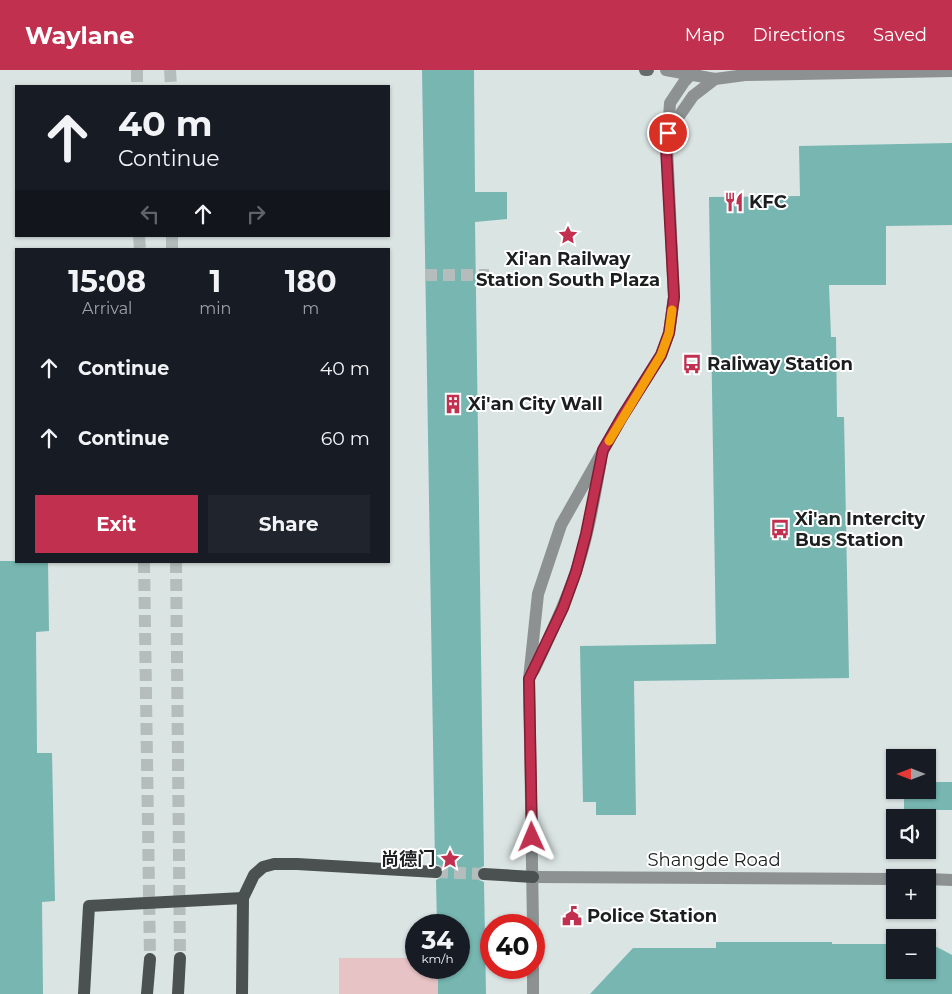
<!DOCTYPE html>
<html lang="en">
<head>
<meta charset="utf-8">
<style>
	body { margin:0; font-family:Montserrat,"Noto Sans SC",sans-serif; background:#20242c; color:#f1f3f6; height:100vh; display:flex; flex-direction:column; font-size:19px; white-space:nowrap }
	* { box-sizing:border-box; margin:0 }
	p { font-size:16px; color:#9ea1a6 }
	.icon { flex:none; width:28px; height:28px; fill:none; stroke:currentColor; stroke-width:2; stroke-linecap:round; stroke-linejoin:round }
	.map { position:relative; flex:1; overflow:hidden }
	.side { position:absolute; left:15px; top:178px; width:375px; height:315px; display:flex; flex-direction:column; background:#171b24; border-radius:0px; box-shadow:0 1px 4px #0004 }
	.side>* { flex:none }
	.guide { position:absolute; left:15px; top:15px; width:375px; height:152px; border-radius:0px; box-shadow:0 1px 4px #0004; background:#171b24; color:#f1f3f6; overflow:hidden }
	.needle { width:32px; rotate:270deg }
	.fabs { position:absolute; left:886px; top:679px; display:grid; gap:10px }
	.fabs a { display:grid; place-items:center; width:50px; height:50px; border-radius:0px; background:#171b24; box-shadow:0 1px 4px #0004; font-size:25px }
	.speed { position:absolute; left:405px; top:844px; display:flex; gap:10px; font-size:25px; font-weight:700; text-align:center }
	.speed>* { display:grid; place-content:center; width:65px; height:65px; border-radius:50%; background:#171b24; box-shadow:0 1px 4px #0004; line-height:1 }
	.speed small { font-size:12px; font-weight:400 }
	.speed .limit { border:8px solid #d22; background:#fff; color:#111 }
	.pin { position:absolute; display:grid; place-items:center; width:42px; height:42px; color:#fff; margin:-21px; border:2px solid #fff; border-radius:50%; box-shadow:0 1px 5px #0007 }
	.me { position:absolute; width:55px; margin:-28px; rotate:359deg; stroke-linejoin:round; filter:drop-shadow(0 0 4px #0008) }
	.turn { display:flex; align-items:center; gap:18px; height:105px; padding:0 20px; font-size:22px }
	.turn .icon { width:65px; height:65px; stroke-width:2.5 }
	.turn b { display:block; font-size:35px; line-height:42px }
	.lanes { display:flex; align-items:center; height:48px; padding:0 20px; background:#0003; justify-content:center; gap:25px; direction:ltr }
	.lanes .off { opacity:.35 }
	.eta { display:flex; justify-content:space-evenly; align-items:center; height:85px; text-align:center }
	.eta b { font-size:30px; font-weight:700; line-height:35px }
	.cta { display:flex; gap:10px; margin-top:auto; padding:10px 20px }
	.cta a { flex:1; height:58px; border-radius:0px; background:#c1304f; color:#fff; font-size:20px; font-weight:700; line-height:58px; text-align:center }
	.cta a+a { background:#20242c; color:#f1f3f6 }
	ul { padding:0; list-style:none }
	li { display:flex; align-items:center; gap:15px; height:70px; padding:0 20px }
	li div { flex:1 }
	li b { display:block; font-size:19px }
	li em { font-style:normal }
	header { display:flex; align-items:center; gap:30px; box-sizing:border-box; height:70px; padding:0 25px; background:#c1304f; color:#fff }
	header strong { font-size:24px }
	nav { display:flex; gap:28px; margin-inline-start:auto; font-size:18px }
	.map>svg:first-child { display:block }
</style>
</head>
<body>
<header>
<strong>Waylane</strong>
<nav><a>Map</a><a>Directions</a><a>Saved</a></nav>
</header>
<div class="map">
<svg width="952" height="924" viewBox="0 0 952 924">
	<rect width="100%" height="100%" fill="#dae4e3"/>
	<!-- green -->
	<polygon fill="#e8c3c5" points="339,888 416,888 416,898 438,898 438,924 339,924"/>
	<!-- building -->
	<g fill="#77b6b1">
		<polygon points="422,0 474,0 475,122 507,122 507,149 475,152 484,796 478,799 476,804 479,810 484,812 486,924 438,924 438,898 459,898 459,855 437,855 436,810 442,807 444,802 441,796 435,794"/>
		<polygon points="952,73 952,155 886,156 886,215 829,215 831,267 836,267 837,347 844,347 849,608 634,611 636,745 596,745 596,732 583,732 580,576 716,574 709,127 800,126 799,76"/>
		<polygon points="0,491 48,491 49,561 36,562 37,683 52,683 55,831 42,832 43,924 0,924"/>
		<polygon points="928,712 952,712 952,740 904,740 904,720 928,720"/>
		<polygon points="716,872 832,872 832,874 895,874 895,900 928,900 928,877 937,877 952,885 952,924 590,924 633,878 716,878"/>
	</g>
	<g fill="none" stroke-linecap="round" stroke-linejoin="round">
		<!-- pedestrian-tunnel -->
		<polyline stroke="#b4bdbc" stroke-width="12" stroke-dasharray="12 6" stroke-linecap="butt" points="425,205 489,205"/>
		<!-- primary-tunnel -->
		<g stroke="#b4bdbc" stroke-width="12" stroke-dasharray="12 6" stroke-linecap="butt">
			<polyline points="137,0 137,16"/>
			<polyline points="170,0 171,16"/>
			<polyline points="139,166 140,179"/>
			<polyline points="172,166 172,179"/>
			<polyline points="144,491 150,889"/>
			<polyline points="176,491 180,888"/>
			<polyline points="436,802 484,804"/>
		</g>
		<!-- minor -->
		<polyline stroke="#8d9191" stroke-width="12" points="670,69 677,49 693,26 715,9 745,5 952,1"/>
		<!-- tertiary -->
		<g stroke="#8d9191" stroke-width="12">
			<polyline points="666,0 715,9"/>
			<path d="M534,600C549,568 564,537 575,504C588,468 594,429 601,391"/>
			<polyline points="533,807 895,809"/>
			<polyline points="928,809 952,810"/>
			<polyline points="533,855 529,609 538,524 561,455 622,347 661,285 669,263 674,227 667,78 670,33 684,12 695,0"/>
			<polyline points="533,898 533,924"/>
		</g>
		<!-- secondary -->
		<polyline stroke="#666b6b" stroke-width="12" points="645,0 648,0"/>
		<!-- primary -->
		<g stroke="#4a5150" stroke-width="12">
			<polyline points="484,804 533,807"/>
			<polyline points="84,924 89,836 243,828"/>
			<polyline points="147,924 150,889"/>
			<polyline points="178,924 180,888"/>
			<polyline points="242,924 243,828 254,805 263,797 274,794 297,794 436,802"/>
		</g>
	</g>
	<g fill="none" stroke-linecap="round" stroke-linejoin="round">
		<defs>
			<polyline id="route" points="532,767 529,609 563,538 576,502 586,464 603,380 622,347 661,285 669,263 674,227 666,78 668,63"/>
		</defs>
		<!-- route casing -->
		<use href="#route" stroke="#7d1f33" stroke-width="12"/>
		<!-- route -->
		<use href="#route" stroke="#c1304f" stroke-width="9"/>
		<!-- slow -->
		<polyline stroke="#f59e0b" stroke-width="9" points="609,371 661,285 669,263 672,240"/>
	</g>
	<!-- icons -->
	<defs>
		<symbol id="restaurant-bare" viewBox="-9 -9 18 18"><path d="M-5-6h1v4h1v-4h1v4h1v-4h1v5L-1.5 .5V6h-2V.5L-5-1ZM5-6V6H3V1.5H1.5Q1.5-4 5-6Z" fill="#c1304f" stroke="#fff" stroke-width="2.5" paint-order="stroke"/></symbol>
		<symbol id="sight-bare" viewBox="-9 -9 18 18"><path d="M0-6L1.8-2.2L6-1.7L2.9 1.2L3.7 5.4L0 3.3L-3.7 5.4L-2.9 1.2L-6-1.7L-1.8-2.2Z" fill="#c1304f" stroke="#fff" stroke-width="2.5" paint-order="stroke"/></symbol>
		<symbol id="bus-bare" viewBox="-9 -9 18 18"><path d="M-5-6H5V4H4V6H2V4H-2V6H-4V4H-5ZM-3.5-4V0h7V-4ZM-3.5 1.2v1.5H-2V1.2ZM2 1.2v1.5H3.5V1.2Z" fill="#c1304f" stroke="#fff" stroke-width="2.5" paint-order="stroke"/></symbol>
		<symbol id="building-bare" viewBox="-9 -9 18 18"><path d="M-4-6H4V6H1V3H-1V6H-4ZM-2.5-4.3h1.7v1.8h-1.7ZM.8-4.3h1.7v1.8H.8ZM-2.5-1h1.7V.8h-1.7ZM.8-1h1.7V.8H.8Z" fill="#c1304f" stroke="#fff" stroke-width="2.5" paint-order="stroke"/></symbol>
		<symbol id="civic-bare" viewBox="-9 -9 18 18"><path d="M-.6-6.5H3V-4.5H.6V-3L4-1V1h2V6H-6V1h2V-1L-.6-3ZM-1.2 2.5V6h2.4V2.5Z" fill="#c1304f" stroke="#fff" stroke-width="2.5" paint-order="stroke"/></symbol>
	</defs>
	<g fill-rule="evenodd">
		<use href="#restaurant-bare" x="720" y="118" width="28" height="28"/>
		<use href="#sight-bare" x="554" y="151" width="28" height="28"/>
		<use href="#bus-bare" x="678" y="280" width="28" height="28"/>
		<use href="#building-bare" x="439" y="320" width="28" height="28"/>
		<use href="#bus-bare" x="766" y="445" width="28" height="28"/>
		<use href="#sight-bare" x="436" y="775" width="28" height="28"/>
		<use href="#civic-bare" x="558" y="832" width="28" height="28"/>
	</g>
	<g text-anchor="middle" stroke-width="4" stroke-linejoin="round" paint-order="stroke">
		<!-- poi labels -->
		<g font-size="18" font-weight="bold" fill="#1c1f1f" stroke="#fff" text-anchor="start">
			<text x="749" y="138">KFC</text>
			<text x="568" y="195" text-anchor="middle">Xi'an Railway<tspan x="568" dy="21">Station South Plaza</tspan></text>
			<text x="707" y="300">Raliway Station</text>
			<text x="468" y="340">Xi'an City Wall</text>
			<text x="795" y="455">Xi'an Intercity<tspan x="795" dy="21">Bus Station</tspan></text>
			<text x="435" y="795" text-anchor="end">尚德门</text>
			<text x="587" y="852">Police Station</text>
		</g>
		<!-- street labels -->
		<g font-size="18" fill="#1c1f1f" stroke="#fff">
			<text x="714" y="796">Shangde Road</text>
		</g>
	</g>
</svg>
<div class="fabs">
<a><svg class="needle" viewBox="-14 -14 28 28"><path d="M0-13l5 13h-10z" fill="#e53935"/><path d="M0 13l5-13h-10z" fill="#9ea1a6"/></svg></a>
<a><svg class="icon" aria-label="sound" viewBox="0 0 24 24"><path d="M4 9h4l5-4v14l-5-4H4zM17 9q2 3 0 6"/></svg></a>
<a>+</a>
<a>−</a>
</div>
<div class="speed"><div>34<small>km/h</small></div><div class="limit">40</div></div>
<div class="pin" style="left:668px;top:63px;background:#d93025"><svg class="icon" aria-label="arrive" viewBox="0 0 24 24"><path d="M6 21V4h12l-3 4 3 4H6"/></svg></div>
<svg class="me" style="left:532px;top:767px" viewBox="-20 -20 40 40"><path d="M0-17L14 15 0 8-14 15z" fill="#c1304f" stroke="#fff" stroke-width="4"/></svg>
<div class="guide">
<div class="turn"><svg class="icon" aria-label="ahead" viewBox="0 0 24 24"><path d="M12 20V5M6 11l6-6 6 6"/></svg><div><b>40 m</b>Continue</div></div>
<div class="lanes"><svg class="icon off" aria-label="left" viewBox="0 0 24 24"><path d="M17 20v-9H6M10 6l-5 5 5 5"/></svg><svg class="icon" aria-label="ahead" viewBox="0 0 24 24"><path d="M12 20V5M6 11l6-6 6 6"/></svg><svg class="icon off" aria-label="right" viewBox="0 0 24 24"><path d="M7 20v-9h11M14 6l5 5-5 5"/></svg></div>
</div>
<section class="side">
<div class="eta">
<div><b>15:08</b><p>Arrival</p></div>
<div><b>1</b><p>min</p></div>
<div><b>180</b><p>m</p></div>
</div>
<ul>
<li><svg class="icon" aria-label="ahead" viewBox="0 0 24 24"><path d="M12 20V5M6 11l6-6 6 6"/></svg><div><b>Continue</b></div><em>40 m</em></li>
<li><svg class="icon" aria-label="ahead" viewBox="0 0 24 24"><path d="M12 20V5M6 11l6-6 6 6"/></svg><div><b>Continue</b></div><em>60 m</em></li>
</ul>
<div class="cta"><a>Exit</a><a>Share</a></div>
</section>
</div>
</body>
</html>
